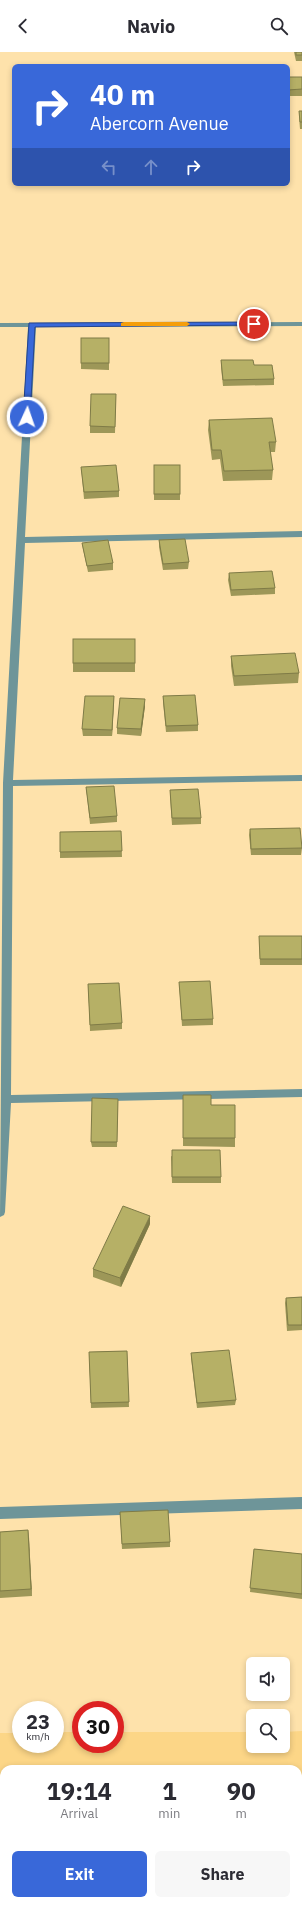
<!DOCTYPE html>
<html lang="en">
<head>
<meta charset="utf-8">
<style>
	body { margin:0; font-family:"IBM Plex Sans",sans-serif; background:#f7f7f7; color:#2b2b33; height:100vh; display:flex; flex-direction:column; font-size:15px; white-space:nowrap }
	* { box-sizing:border-box; margin:0 }
	p { font-size:13px; color:#7c7c81 }
	.icon { flex:none; width:22px; height:22px; fill:none; stroke:currentColor; stroke-width:2; stroke-linecap:round; stroke-linejoin:round }
	.map { position:relative; flex:1; overflow:hidden }
	.sheet { position:absolute; left:0px; top:1713px; width:302px; height:140px; display:flex; flex-direction:column; background:#fff; border-radius:12px 12px 0 0; box-shadow:0 2px 6px #0003 }
	.sheet>* { flex:none }
	.guide { position:absolute; left:12px; top:12px; width:278px; height:122px; border-radius:6px; box-shadow:0 2px 6px #0003; background:#3968d9; color:#fff; overflow:hidden }
	.fabs { position:absolute; left:246px; top:1605px; display:grid; gap:8px }
	.fabs a { display:grid; place-items:center; width:44px; height:44px; border-radius:6px; background:#fff; box-shadow:0 2px 6px #0003; font-size:20px }
	.speed { position:absolute; left:12px; top:1649px; display:flex; gap:8px; font-size:20px; font-weight:700; text-align:center }
	.speed>* { display:grid; place-content:center; width:52px; height:52px; border-radius:50%; background:#fff; box-shadow:0 2px 6px #0003; line-height:1 }
	.speed small { font-size:10px; font-weight:400 }
	.speed .limit { border:6px solid #d22; background:#fff; color:#111 }
	.pin { position:absolute; display:grid; place-items:center; width:34px; height:34px; color:#fff; margin:-17px; border:2px solid #fff; border-radius:50%; box-shadow:0 1px 4px #0007 }
	.me { position:absolute; width:44px; margin:-22px; rotate:3deg; stroke-linejoin:round; filter:drop-shadow(0 0 3px #0008) }
	.turn { display:flex; align-items:center; gap:14px; height:84px; padding:0 12px; font-size:18px }
	.turn .icon { width:52px; height:52px; stroke-width:2.5 }
	.turn b { display:block; font-size:28px; line-height:34px }
	.lanes { display:flex; align-items:center; height:38px; padding:0 12px; background:#0003; justify-content:center; gap:20px; direction:ltr }
	.lanes .off { opacity:.35 }
	.eta { display:flex; justify-content:space-evenly; align-items:center; height:68px; text-align:center }
	.eta b { font-size:24px; font-weight:700; line-height:28px }
	.button { display:flex; gap:8px; margin-top:auto; padding:8px 12px }
	.button a { flex:1; height:46px; border-radius:6px; background:#3968d9; color:#fff; font-size:16px; font-weight:700; line-height:46px; text-align:center }
	.button a+a { background:#f7f7f7; color:#2b2b33 }
	header { display:flex; justify-content:space-between; align-items:center; height:52px; padding:0 12px; background:#fff; font-size:18px; font-weight:700 }
	.map>svg:first-child { display:block }
</style>
</head>
<body>
<header><svg class="icon" aria-label="back" viewBox="0 0 24 24"><path d="M15 5l-7 7 7 7"/></svg>Navio<svg class="icon" aria-label="search" viewBox="0 0 24 24"><circle cx="10" cy="10" r="6"/><path d="M15 15l6 6"/></svg></header>
<div class="map">
<svg width="302" height="1853" viewBox="0 0 302 1853">
	<rect width="100%" height="100%" fill="#fee2ab"/>
	<!-- built -->
	<path fill="#fcd687" fill-rule="evenodd" d="M302,1679V1853H0V1681H21V1692H55V1680H81V1692H115V1680H253V1694H283V1680ZM4,1717H298V1849H4Z"/>
	<g fill="none" stroke-linecap="round" stroke-linejoin="round">
		<!-- minor -->
		<g fill="#6e9599" fill-rule="evenodd">
			<polygon points="302,270 302,274 36,275 25,485 302,479 302,485 25,491 13,728 302,723 302,729 13,734 11,1043 302,1037 302,1045 11,1051 5,1160 4,1163 0,1165 3,731 28,275 0,275 0,271"/>
			<polygon points="302,1445 302,1457 0,1467 0,1455"/>
		</g>
	</g>
	<!-- wall -->
	<g fill="#9d9758">
		<polygon points="294,0 302,0 302,9 296,9"/>
		<rect x="288" y="25" width="14" height="19"/>
		<polygon points="299,59 302,59 302,77 300,77 299,65"/>
		<polygon points="109,286 109,318 81,317 81,311"/>
		<polygon points="221,308 254,313 274,327 274,333 223,334 221,315"/>
		<polygon points="116,342 115,381 90,381 90,374"/>
		<polygon points="209,368 276,390 275,400 270,400 273,418 272,428 223,429 220,407 212,408 208,378"/>
		<rect x="154" y="413" width="26" height="35"/>
		<polygon points="81,415 119,439 119,445 84,447"/>
		<polygon points="159,488 189,510 188,517 163,518 159,495"/>
		<polygon points="82,491 113,511 113,518 88,520 83,497"/>
		<polygon points="229,521 275,536 275,542 231,544 228,528"/>
		<polygon points="135,587 135,620 73,620 73,611"/>
		<polygon points="231,604 299,621 298,631 234,634 231,614"/>
		<polygon points="114,644 112,684 83,684 82,677"/>
		<polygon points="163,644 198,673 198,679 166,680 163,650"/>
		<polygon points="145,654 141,684 117,682 117,676"/>
		<polygon points="86,735 117,764 117,770 90,772"/>
		<polygon points="170,738 201,766 201,772 172,773 170,744"/>
		<polygon points="250,777 302,796 301,803 251,803 249,783"/>
		<polygon points="121,779 122,805 60,806 60,800"/>
		<polygon points="259,884 302,884 302,913 260,913 259,890"/>
		<polygon points="179,930 213,967 213,973 182,974"/>
		<polygon points="88,932 122,971 122,977 90,979"/>
		<polygon points="118,1047 117,1095 92,1095 91,1090"/>
		<polygon points="183,1052 211,1053 235,1086 235,1095 183,1094"/>
		<polygon points="171,1104 221,1125 221,1131 172,1131"/>
		<polygon points="150,1172 121,1235 93,1225 93,1217"/>
		<polygon points="302,1245 302,1278 287,1279 285,1251 286,1246"/>
		<polygon points="127,1299 129,1355 91,1356 89,1300"/>
		<polygon points="191,1301 236,1348 235,1353 197,1356 191,1306"/>
		<polygon points="120,1460 170,1490 170,1495 122,1497"/>
		<polygon points="28,1478 32,1544 0,1546 0,1480"/>
		<polygon points="254,1497 302,1502 302,1547 250,1540"/>
	</g>
	<!-- shaded-wall -->
	<g fill="#7f7b47">
		<polygon points="114,644 114,651 112,684 112,678"/>
		<polygon points="145,647 145,654 141,684 141,677"/>
		<polygon points="150,1164 150,1172 121,1235 120,1226"/>
		<polygon points="28,1478 29,1485 32,1544 31,1537"/>
	</g>
	<!-- building -->
	<g fill="#b6b066" stroke="#7f7b47">
		<rect x="296" y="0" width="6" height="3"/>
		<polygon points="288,25 302,25 302,37 288,38"/>
		<polygon points="299,59 302,59 302,70 300,70"/>
		<rect x="81" y="286" width="28" height="25"/>
		<polygon points="221,308 253,308 254,313 272,313 274,327 223,328"/>
		<polygon points="91,342 116,342 115,375 90,374"/>
		<polygon points="272,366 276,390 269,390 273,418 224,419 221,398 212,398 209,368"/>
		<polygon points="116,413 119,439 84,440 81,415"/>
		<rect x="154" y="413" width="26" height="29"/>
		<polygon points="185,487 189,510 163,512 159,488"/>
		<polygon points="108,488 113,511 87,514 82,491"/>
		<polygon points="272,519 275,536 231,538 229,521"/>
		<rect x="73" y="587" width="62" height="24"/>
		<polygon points="295,601 299,621 234,624 231,604"/>
		<polygon points="195,643 198,673 166,674 163,644"/>
		<polygon points="85,644 114,644 112,678 82,677"/>
		<polygon points="120,646 145,647 141,677 117,676"/>
		<polygon points="114,734 117,764 90,766 86,735"/>
		<polygon points="198,737 201,766 172,766 170,738"/>
		<polygon points="300,776 302,796 251,797 250,777"/>
		<polygon points="121,779 122,799 60,800 60,780"/>
		<polygon points="259,884 302,884 302,907 260,907"/>
		<polygon points="210,929 213,967 182,968 179,930"/>
		<polygon points="119,931 122,971 90,973 88,932"/>
		<polygon points="183,1043 211,1043 211,1053 235,1053 235,1086 183,1086"/>
		<polygon points="92,1046 118,1047 117,1090 91,1090"/>
		<polygon points="172,1098 220,1098 221,1125 172,1125"/>
		<polygon points="123,1154 150,1164 120,1226 93,1217"/>
		<polygon points="302,1245 302,1273 288,1273 286,1246"/>
		<polygon points="229,1298 236,1348 197,1351 191,1301"/>
		<polygon points="127,1299 129,1350 91,1351 89,1300"/>
		<polygon points="168,1458 170,1490 122,1492 120,1460"/>
		<polygon points="28,1478 31,1537 0,1539 0,1480"/>
		<polygon points="254,1497 302,1502 302,1542 250,1536"/>
	</g>
	<!-- route -->
	<polygon fill="#3968d9" stroke="#25448d" points="254,270 257,270 257,273 35,275 30,365 27,367 23,365 29,271"/>
	<!-- slow -->
	<polygon fill="#f59e0b" points="124,270 187,270 190,272 187,274 121,274 121,271"/>
</svg>
<div class="fabs">
<a><svg class="icon" aria-label="sound" viewBox="0 0 24 24"><path d="M4 9h4l5-4v14l-5-4H4zM17 9q2 3 0 6"/></svg></a>
<a><svg class="icon" aria-label="search" viewBox="0 0 24 24"><circle cx="10" cy="10" r="6"/><path d="M15 15l6 6"/></svg></a>
</div>
<div class="speed"><div>23<small>km/h</small></div><div class="limit">30</div></div>
<div class="pin" style="left:254px;top:272px;background:#d93025"><svg class="icon" aria-label="arrive" viewBox="0 0 24 24"><path d="M6 21V4h12l-3 4 3 4H6"/></svg></div>
<svg class="me" style="left:27px;top:365px" viewBox="-20 -20 40 40"><circle r="17" fill="#3968d9" stroke="#fff" stroke-width="3"/><path d="M0-11L8 9 0 5-8 9z" fill="#fff"/></svg>
<div class="guide">
<div class="turn"><svg class="icon" aria-label="right" viewBox="0 0 24 24"><path d="M7 20v-9h11M14 6l5 5-5 5"/></svg><div><b>40 m</b>Abercorn Avenue</div></div>
<div class="lanes"><svg class="icon off" aria-label="left" viewBox="0 0 24 24"><path d="M17 20v-9H6M10 6l-5 5 5 5"/></svg><svg class="icon off" aria-label="ahead" viewBox="0 0 24 24"><path d="M12 20V5M6 11l6-6 6 6"/></svg><svg class="icon" aria-label="right" viewBox="0 0 24 24"><path d="M7 20v-9h11M14 6l5 5-5 5"/></svg></div>
</div>
<section class="sheet">
<div class="eta">
<div><b>19:14</b><p>Arrival</p></div>
<div><b>1</b><p>min</p></div>
<div><b>90</b><p>m</p></div>
</div>
<div class="button"><a>Exit</a><a>Share</a></div>
</section>
</div>
</body>
</html>
